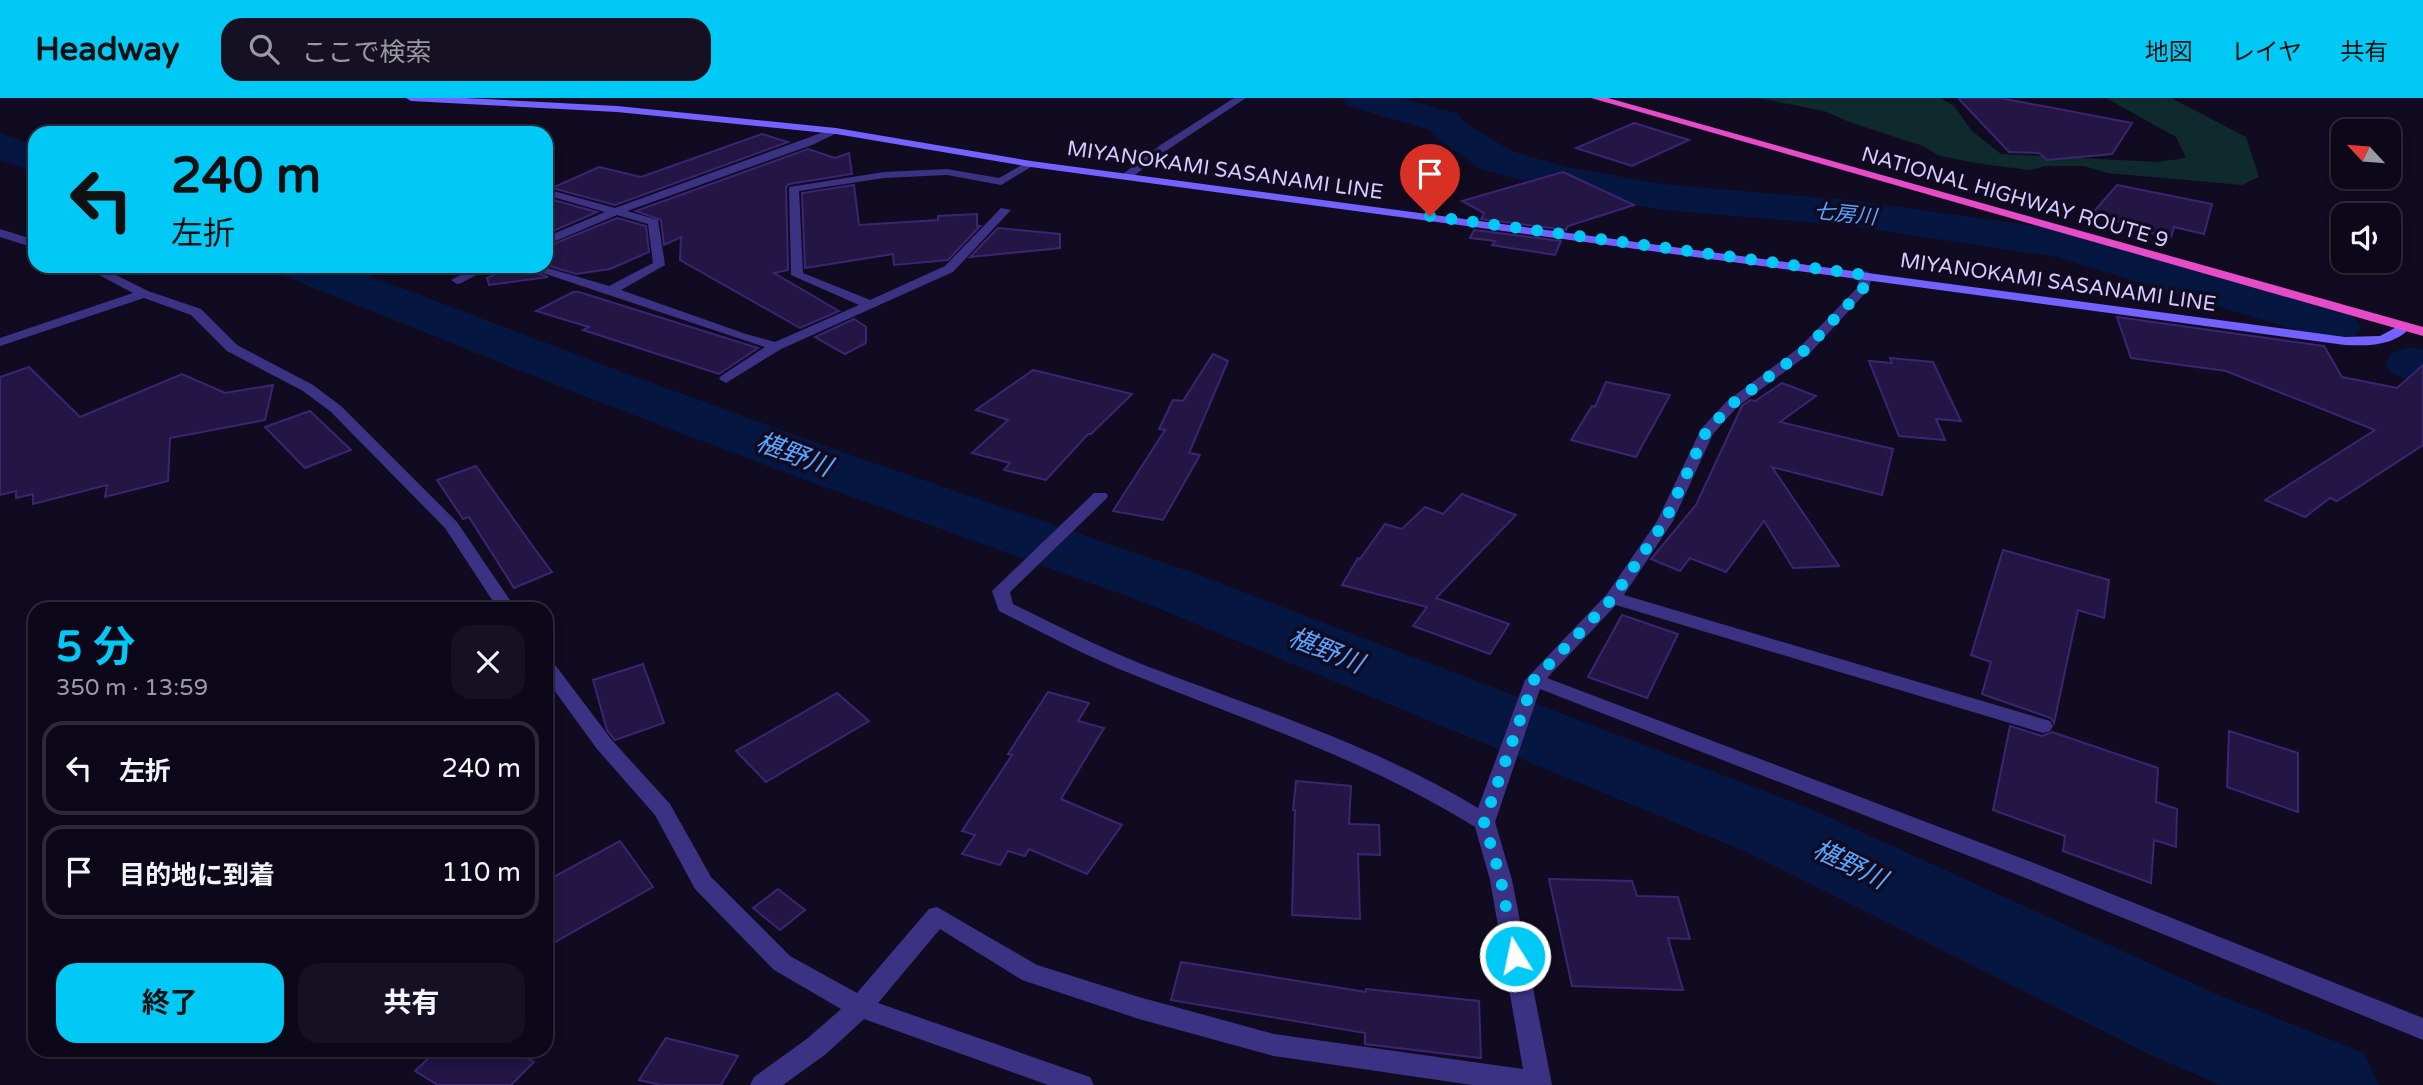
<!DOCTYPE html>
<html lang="ja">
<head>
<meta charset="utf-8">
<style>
	body { margin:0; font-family:"Varela Round","Noto Sans JP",sans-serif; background:#161122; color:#f1f3f6; height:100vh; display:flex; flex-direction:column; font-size:26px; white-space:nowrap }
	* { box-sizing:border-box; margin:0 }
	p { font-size:23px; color:#9a9aa2 }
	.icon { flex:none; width:38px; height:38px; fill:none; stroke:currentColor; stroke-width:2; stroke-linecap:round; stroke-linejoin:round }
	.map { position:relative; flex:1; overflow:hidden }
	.drawer { position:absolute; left:28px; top:504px; width:525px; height:455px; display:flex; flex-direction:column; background:#0d0819; border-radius:21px; box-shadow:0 4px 10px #0003,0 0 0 2px #2d2938 }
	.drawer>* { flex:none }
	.banner { position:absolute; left:28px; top:28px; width:525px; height:147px; border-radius:21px; box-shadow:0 4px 10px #0003,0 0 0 2px #2d2938; background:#00c9f6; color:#111; overflow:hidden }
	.needle { width:46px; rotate:296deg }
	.buttons { position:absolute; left:2331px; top:21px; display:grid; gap:14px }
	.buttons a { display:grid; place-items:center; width:70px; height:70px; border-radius:14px; background:#0d0819; box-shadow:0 4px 10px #0003,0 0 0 2px #2d2938; font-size:35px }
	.pin { position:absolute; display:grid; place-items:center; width:60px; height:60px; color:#fff; margin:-72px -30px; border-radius:50% 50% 50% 0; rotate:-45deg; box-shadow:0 0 7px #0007 }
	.pin .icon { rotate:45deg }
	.me { position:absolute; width:77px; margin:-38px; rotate:350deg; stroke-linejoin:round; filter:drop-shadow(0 0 5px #0008) }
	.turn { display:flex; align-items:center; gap:24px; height:147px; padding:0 28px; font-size:32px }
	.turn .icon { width:91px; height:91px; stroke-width:2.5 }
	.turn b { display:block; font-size:49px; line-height:60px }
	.round { display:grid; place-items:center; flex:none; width:74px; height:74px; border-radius:21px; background:#161122 }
	.summary { display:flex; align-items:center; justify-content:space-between; height:119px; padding:0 28px }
	h1 { font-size:42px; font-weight:700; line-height:52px; color:#00c9f6 }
	.action { display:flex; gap:14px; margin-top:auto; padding:14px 28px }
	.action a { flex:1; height:80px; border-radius:21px; background:#00c9f6; color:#111; font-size:28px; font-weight:700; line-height:80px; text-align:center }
	.action a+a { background:#161122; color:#f1f3f6 }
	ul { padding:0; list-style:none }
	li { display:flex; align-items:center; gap:21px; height:94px; margin:0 14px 10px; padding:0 14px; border:4px solid #2d2938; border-radius:21px }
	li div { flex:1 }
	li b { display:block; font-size:26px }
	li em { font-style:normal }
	header { display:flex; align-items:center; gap:42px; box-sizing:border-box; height:98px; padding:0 35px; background:#00c9f6; color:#111 }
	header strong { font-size:33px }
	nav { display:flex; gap:38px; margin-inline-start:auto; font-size:24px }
	.search { width:490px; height:63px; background:#161122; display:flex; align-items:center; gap:18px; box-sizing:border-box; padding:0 24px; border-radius:21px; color:#9a9aa2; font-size:26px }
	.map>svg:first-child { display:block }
</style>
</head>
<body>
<header>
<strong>Headway</strong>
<div class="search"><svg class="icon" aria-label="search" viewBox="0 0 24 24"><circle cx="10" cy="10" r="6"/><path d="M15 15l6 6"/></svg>ここで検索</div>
<nav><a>地図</a><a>レイヤ</a><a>共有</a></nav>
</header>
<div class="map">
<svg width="2423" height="987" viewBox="0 0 2423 987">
	<rect width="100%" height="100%" fill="#110b21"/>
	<!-- green -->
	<polygon fill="#0e2a2c" points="1758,0 1940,0 1954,8 1972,33 2001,56 2157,64 2186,60 2176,39 2106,0 2171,0 2246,39 2259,79 2242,87 2107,75 2084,68 2046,68 2030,72 1975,65 1940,58 1923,48 1852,25 1824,13"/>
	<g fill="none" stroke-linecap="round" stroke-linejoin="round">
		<!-- river -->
		<g fill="#051640" fill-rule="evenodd">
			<polygon points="1342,0 1402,0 1459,16 1464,24 1511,53 1568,69 1662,86 1850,102 2064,132 2303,200 2353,218 2361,229 2353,240 2335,244 2056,159 1850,128 1662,112 1564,94 1481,71 1436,40 1430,32 1348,8"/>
			<polygon points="0,35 35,47 35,74 0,62"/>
			<polygon points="277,168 344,168 614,271 839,353 1191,474 1809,710 2221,898 2364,955 2379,987 2220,987 2153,958 1751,756 1143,504 797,379 576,295 284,178"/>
			<polygon points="2412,249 2423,252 2423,286 2393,276 2385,265 2393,254"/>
		</g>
	</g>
	<!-- building -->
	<g fill="#231544" stroke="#3b2572" stroke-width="2">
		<polygon points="1958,0 2000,0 2132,25 2112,56 2047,62 2039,55 2009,54"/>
		<polygon points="1634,25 1689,42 1632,68 1576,50"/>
		<polygon points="762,36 788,44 615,107 552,90 599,69 641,79"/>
		<polygon points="808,51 835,60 849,55 852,76 789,86 786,89 788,172 774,175 839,213 800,230 680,162 681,139 664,147 661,122 636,113"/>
		<polygon points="1563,74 1634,107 1568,128 1566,132 1481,121 1484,115 1462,103"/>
		<polygon points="854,87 859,127 938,122 938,118 977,116 977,128 980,128 948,162 894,167 893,156 805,170 802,95"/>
		<polygon points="2117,87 2212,106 2204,136 2174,129 2171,139 2131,131 2133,126 2091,117"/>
		<polygon points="546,100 597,114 546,136"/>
		<polygon points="617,120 646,128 649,154 610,171 576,176 546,167 546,149"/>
		<polygon points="998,130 1060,136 1060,150 970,159"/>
		<polygon points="1474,132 1561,143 1555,157 1492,147 1495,143 1470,140"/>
		<polygon points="513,168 519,168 548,179 489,187 487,180"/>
		<polygon points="573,194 579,194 758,250 719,276 583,232 589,229 536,213"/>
		<polygon points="2117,219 2324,248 2342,279 2397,290 2423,267 2423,347 2337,403 2330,400 2305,419 2265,402 2375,332 2226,273 2131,260"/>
		<polygon points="854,221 866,229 866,245 845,256 815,239"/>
		<polygon points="1213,256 1228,263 1189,355 1200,357 1163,422 1113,413 1165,332 1159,331 1173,302 1183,303"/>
		<polygon points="1890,260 1933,264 1961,323 1936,321 1945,342 1899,338 1869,263 1892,265"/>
		<polygon points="29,269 80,319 182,276 225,295 273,287 265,322 170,340 168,383 105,399 107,387 33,406 33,396 16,400 16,393 0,397 0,279"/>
		<polygon points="1033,272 1132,296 1091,336 1088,336 1046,382 1004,372 1010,365 972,355 1008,322 976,312"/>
		<polygon points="1606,284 1670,297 1636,359 1571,342 1592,308 1595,309"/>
		<polygon points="1782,285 1816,298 1780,324 1893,351 1882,397 1772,369 1839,468 1793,470 1764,423 1726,474 1690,460 1680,473 1651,461 1696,407 1742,308 1750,302 1755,303"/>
		<polygon points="310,313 351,352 305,370 265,329"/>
		<polygon points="476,368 534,450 552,474 514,490 469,419 463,421 437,382"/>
		<polygon points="1462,396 1516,417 1436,500 1509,526 1490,556 1413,528 1427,509 1342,487 1358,460 1360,461 1385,426 1402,431 1425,409 1443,416"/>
		<polygon points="2003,452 2109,482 2104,520 2078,512 2054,625 2051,620 1982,596 1991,564 1971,557"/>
		<polygon points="1622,517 1678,536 1647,600 1588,579"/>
		<polygon points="643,566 664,625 615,642 607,632 593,582"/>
		<polygon points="1048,594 1089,605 1078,623 1104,630 1061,701 1122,727 1087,776 1029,751 1025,758 1008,753 1000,767 962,756 975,737 962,733 1012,657 1008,656"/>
		<polygon points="837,595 869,623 766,684 736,653"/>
		<polygon points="2010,628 2042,638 2052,634 2158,670 2156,704 2177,711 2176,749 2154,742 2151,785 2063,753 2065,738 1993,712"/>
		<polygon points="2229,633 2298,655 2298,714 2227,689"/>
		<polygon points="1296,683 1351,688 1349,726 1379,727 1380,757 1358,756 1360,821 1292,817 1295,712 1293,712"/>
		<polygon points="620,743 653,789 546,849 546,783"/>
		<polygon points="1549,781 1632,783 1637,798 1678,799 1690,841 1668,840 1683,892 1572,888"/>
		<polygon points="778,791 805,812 780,832 753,810"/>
		<polygon points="1181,864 1366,894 1366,891 1479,903 1481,960 1365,946 1365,935 1171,902"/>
		<polygon points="666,940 738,958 721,987 661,987 639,982"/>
		<polygon points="437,952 513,952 534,964 511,987 438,987 415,973"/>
	</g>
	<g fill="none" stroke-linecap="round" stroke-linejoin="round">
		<!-- minor -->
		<g fill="#3c3284" fill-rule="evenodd">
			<polygon points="1234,0 1246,0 1170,50 1131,80 1123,80 1123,76 1162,46"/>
			<polygon points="832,31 841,33 812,47 627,113 658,122 665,167 621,192 746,236 775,244 859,207 791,177 789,89 884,74 947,71 999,80 1027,64 1036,66 1001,87 947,77 884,80 799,93 803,175 870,202 945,168 1001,110 1011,112 953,174 781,251 726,285 719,281 721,278 765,249 522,168 541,168 609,188 653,165 648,126 617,117 546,147 546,139 605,114 546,97 546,91 615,110"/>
			<polygon points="0,131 35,142 35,150 0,139"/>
			<polygon points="82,168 98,168 148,193 201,211 237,247 313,287 341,308 457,424 516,511 498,511 445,430 331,314 303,293 227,253 191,217 144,200 0,248 0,240 133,195"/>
			<polygon points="478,168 494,168 461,185 457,186 451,182"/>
			<path d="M1866,173L1872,177L1869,191L1810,255L1737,309L1713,336L1673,423L1624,497L2050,623L2053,628L2050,633L2043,635L1616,507L1547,580L2034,765L2423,920V942L2018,777L1540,591L1495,724L1512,782L1552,987H1472L1274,958L1139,921L1022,882L940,831L878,905L1090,979L1094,987H1048L864,921L826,956L783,987H750L754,979L808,940L841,911L774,872L695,791L655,717L597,651L546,581V562L553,564L611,641L670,706L711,779L790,858L857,895L929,811L937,809L1037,867L1139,899L1274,936L1523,971L1490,782L1475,729C1366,661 1247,623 1129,575C1084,557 1042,534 999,513L992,493L1094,395H1106L1108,398L1106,401L1010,494L1013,506C1056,527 1099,549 1144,567C1258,611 1374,647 1478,710L1525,582L1607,496L1657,423L1701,331L1727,303L1800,249L1857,190L1860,177Z"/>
		</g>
		<!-- secondary -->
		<path fill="#7362ff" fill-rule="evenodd" d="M406,0H465L617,8L836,30L1031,63L2345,239L2380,238L2404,225L2411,229C2394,248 2369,248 2345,247L1031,69L836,36L617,14L411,3Z"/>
		<!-- trunk -->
		<polygon fill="#e64cc7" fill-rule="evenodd" points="1591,0 1608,0 2423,229 2423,238"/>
	</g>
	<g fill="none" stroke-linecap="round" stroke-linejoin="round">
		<!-- route -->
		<polyline stroke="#00c9f6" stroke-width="12" stroke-dasharray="0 21.6" points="1430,118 1866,177 1863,191 1805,252 1732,306 1706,334 1665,423 1613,500 1534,582 1484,724 1501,782 1515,858"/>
	</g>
	<g text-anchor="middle" stroke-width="7" stroke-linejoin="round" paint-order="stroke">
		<!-- far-street labels -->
		<g font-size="21" fill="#d5cbff" stroke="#110b21">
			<text transform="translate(1225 72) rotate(8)" y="7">MIYANOKAMI SASANAMI LINE</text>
			<text transform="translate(2015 99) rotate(16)" y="7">NATIONAL HIGHWAY ROUTE 9</text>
			<text transform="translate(2058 184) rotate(8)" y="7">MIYANOKAMI SASANAMI LINE</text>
		</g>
		<!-- far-water labels -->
		<g font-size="21" font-style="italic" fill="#59a5ff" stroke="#110b21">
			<text transform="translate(1845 116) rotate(6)" y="7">七房川</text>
		</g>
		<!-- water labels -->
		<g font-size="26" font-style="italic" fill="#59a5ff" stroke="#110b21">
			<text transform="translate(794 356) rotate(21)" y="9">椹野川</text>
			<text transform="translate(1326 552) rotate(22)" y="9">椹野川</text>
			<text transform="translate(1850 766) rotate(26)" y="9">椹野川</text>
		</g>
	</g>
</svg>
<div class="buttons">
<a><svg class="needle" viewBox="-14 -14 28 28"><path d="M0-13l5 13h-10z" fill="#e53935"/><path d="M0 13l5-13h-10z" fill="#9a9aa2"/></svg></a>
<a><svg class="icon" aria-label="sound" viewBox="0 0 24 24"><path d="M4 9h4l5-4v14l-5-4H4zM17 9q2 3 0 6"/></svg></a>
</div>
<div class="pin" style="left:1430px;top:118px;background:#d93025"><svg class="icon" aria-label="arrive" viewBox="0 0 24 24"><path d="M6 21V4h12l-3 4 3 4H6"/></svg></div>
<svg class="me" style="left:1515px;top:858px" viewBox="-20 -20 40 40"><circle r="17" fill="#00c9f6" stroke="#fff" stroke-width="3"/><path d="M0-11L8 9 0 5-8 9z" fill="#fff"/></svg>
<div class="banner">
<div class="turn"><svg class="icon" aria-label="left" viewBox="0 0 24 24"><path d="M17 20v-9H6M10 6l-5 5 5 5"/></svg><div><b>240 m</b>左折</div></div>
</div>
<section class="drawer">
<div class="summary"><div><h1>5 分</h1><p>350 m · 13:59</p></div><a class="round"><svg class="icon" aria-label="close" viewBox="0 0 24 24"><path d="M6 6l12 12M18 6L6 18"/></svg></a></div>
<ul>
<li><svg class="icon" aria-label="left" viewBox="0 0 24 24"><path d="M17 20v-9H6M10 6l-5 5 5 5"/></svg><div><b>左折</b></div><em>240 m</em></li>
<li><svg class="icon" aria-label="arrive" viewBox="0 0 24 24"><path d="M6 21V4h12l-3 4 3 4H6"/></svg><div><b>目的地に到着</b></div><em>110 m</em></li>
</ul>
<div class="action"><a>終了</a><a>共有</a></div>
</section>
</div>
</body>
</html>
